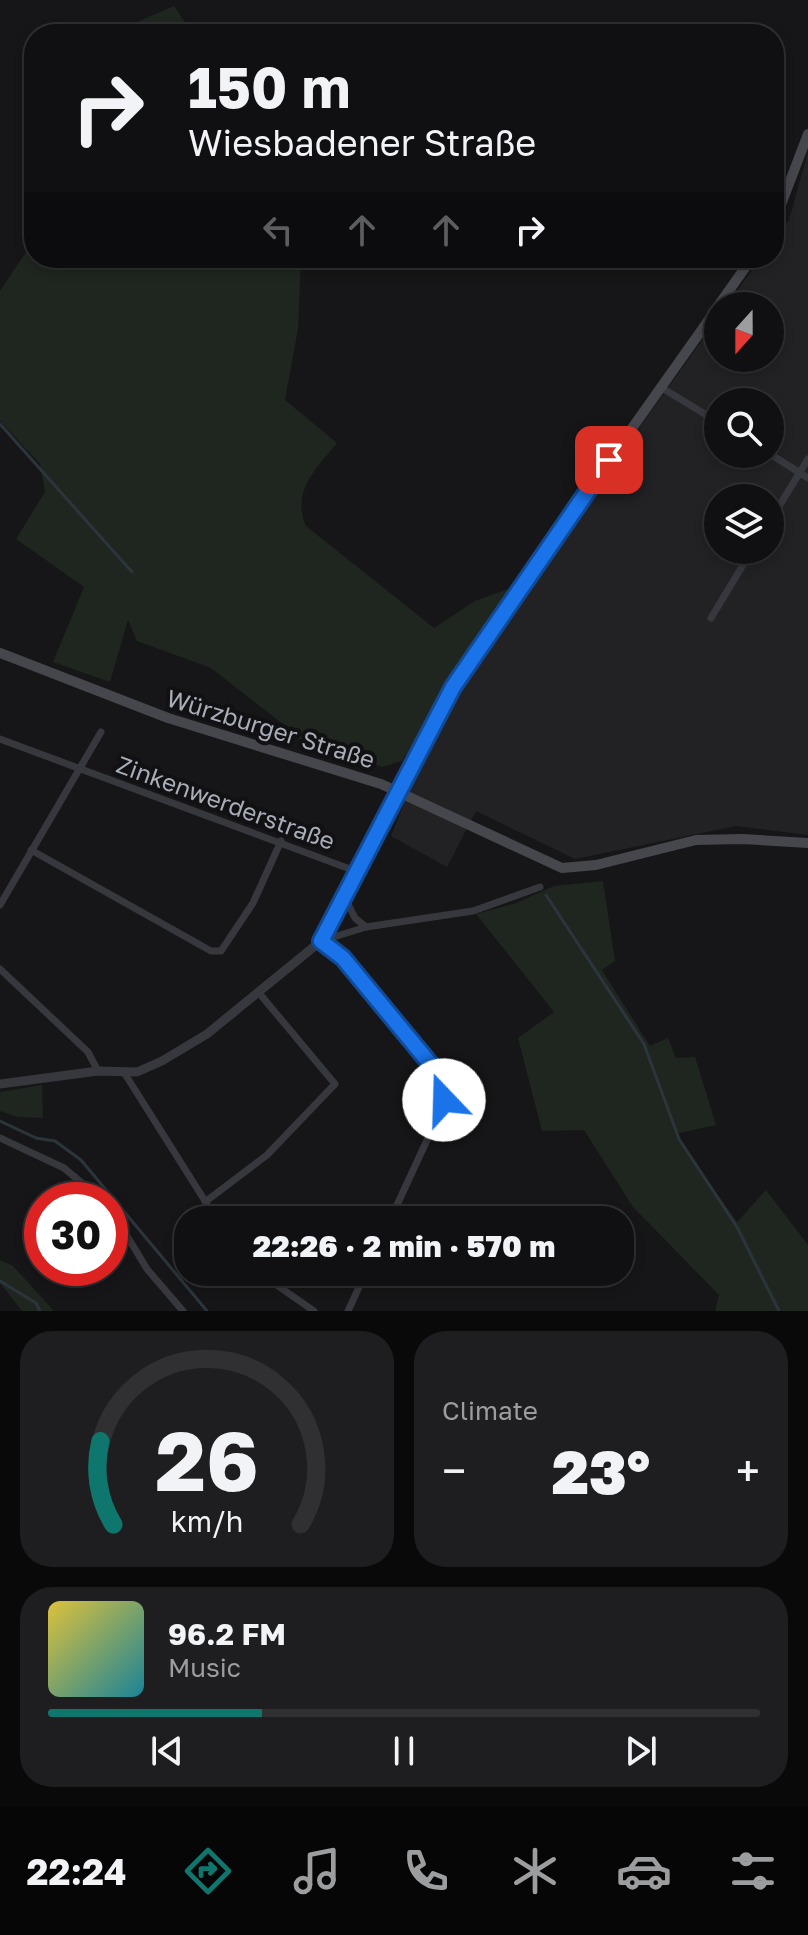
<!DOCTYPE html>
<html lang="en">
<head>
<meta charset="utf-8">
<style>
  :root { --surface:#101012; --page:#1e1e20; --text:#f1f3f6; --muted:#9c9d9f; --line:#303032; --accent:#0f766e }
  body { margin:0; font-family:"Golos Text",sans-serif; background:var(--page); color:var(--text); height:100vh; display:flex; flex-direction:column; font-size:30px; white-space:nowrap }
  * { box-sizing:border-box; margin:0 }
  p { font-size:26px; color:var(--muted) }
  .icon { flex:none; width:44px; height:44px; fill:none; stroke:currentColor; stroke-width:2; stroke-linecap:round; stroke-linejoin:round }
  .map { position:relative; height:1311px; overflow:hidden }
  .sheet { display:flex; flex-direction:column; gap:20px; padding:20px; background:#09090a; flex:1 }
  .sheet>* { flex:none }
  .guide { position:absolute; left:24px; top:24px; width:760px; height:244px; border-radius:32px; box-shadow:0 4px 12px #0003,0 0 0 2px var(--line); background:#101012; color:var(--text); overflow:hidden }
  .needle { width:52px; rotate:201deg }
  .fabs { position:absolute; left:704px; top:292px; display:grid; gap:16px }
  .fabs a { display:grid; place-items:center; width:80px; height:80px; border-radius:50%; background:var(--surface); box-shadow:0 4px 12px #0003,0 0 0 2px var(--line); font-size:40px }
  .speed { position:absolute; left:24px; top:1182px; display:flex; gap:16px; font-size:40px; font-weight:700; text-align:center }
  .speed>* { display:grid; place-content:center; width:104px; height:104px; border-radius:50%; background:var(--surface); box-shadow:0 4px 12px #0003,0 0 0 2px var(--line); line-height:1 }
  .speed .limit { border:12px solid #d22; background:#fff; color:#111 }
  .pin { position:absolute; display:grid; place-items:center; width:68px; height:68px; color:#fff; margin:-34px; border-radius:16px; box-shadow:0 4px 12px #0006 }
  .me { position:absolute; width:88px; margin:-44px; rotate:339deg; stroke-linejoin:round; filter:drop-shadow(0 0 6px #0008) }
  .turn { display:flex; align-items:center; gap:28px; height:168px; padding:0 32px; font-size:36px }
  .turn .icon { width:104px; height:104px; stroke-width:2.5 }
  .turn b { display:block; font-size:56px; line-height:68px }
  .lanes { display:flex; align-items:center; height:76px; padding:0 32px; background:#0003; justify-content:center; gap:40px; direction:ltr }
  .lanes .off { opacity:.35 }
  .big { font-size:60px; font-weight:800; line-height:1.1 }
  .sheet .widget { flex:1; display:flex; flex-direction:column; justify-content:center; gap:12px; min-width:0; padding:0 28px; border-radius:32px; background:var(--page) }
  .sheet .dial { align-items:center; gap:0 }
  .dial svg { height:208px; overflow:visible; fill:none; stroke:var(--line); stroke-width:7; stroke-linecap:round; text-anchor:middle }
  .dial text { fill:var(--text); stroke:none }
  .song { display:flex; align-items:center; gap:24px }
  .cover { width:96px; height:96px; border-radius:12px; background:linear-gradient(135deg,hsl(50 70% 55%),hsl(190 70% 35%)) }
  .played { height:8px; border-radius:4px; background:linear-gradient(90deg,var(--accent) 30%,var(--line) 30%) }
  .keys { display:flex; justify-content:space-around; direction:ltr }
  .heat { display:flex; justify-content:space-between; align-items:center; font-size:44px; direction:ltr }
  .sheet .tiles { flex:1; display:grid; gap:20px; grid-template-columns:1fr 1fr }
  .widget:last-child { grid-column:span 2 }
  .trip { position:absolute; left:174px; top:1206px; width:460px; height:80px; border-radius:32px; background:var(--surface); box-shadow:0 4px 12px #0003,0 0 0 2px var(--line); font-weight:800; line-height:80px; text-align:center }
  .tabs { display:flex; height:128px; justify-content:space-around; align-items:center; background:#060607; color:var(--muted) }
  .tabs .icon { width:56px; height:56px }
  .tabs .selected { color:var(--accent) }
  .tabs b { font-size:36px; color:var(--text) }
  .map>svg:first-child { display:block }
</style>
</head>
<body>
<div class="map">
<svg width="808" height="1311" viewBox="0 0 808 1311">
  <rect width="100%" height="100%" fill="#161618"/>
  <path fill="#222225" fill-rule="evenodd" d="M 808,152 L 808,835 L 736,826 L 575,859 L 476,811 L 447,867 L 391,836 L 430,738 L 489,637 L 718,318 L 718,358 L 770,358 L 770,306 L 726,306 L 761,258 L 774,258 L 774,240 L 789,220 ZM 718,402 L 770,402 L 770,454 L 718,454 ZM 718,498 L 770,498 L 770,550 L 718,550 Z"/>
  <path fill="#1e261f" d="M 174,6 L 193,34 L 109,34 Z
    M 34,240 L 34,258 L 301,258 L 298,329 L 285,400 L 337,443 C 316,469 291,491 306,526 L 434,628 L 475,601 L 508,589 L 402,761 L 382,767 L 282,733 L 284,725 L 211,668 L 137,641 L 128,620 L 110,682 L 53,662 L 84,587 L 16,539 L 45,492 L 40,464 L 0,421 L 0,291 Z
    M 603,881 L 615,961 L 602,970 L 650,1046 L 668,1038 L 676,1058 L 695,1057 L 716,1125 L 675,1134 L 737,1222 L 766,1190 L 808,1245 L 808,1311 L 715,1311 L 719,1295 L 633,1207 L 584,1130 L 542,1131 L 518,1038 L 554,1012 L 476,914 L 516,903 L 554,886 Z
    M 42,1085 L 43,1118 L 17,1117 L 0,1111 L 0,1092 Z
    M 0,1260 L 13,1266 L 54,1311 L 22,1311 L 0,1283 Z"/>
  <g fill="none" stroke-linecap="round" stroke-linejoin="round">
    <path stroke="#2c353c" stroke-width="3" d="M 0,424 L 132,572
      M 546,895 L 644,1044 L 679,1139 L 737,1227 L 779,1311
      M 0,1121 L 36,1138 L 55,1141 L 81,1160 L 207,1311
      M 0,1281 L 36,1303 L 40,1311"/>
    <path stroke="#37383d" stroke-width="7" d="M 662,388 L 718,422
      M 770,454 L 808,478
      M 770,521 L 808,459
      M 711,618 L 752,550
      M 0,739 L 358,872
      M 31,850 L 211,951 L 221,951 L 253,903 L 281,841
      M 345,898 L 355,918 L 366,927
      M 0,905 L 101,732
      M 321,941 L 343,958 L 444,1084 L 441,1110 L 390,1220
      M 321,941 L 366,927 L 473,911 L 540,887
      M 0,969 L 88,1052 L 98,1071
      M 125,1074 L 217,1220
      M 0,1138 L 64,1168 L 102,1200
      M 205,1202 L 267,1155 L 335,1084 L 259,993
      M 110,1208 L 147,1269 L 183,1311
      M 258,1272 L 314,1311
      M 348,1311 L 366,1272"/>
    <path stroke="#37383d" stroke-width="9" d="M 0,1084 L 98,1071 L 137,1072 L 162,1061 L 207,1034 L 321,941 L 398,791"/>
    <path stroke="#45474d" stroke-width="10" d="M 774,223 L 808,134
      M 718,306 L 752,258
      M 0,653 L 168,718 L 381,784 L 562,868 L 596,865 L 696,840 L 742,839 L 808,843
      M 398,791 L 453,687 L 486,634 L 718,307"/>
  </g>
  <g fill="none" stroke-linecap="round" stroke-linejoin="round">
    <defs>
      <path id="route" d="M 444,1100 L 441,1077 L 343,958 L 321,941 L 453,687 L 609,460"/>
    </defs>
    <use href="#route" stroke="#114b97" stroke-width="20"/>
    <use href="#route" stroke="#1a73e8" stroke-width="14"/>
  </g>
  <g text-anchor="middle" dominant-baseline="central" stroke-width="8" stroke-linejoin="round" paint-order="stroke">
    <g font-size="24" fill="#a8adb8" stroke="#111113">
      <text transform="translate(271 728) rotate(17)">Würzburger Straße</text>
      <text transform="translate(226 802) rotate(20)">Zinkenwerderstraße</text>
    </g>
  </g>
</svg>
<div class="fabs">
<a><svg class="needle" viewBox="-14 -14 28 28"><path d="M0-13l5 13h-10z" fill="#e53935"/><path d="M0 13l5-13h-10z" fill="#9c9d9f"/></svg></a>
<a><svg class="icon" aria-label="search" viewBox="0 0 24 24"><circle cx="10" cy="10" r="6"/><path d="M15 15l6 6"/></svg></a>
<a><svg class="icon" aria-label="layers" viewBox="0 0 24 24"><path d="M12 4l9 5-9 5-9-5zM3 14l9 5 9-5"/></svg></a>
</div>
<div class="speed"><div class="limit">30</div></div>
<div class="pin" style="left:609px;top:460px;background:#d93025"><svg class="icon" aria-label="arrive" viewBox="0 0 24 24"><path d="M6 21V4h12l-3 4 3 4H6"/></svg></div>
<svg class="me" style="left:444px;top:1100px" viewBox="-20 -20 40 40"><circle r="19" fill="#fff"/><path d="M0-13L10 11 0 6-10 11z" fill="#1a73e8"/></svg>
<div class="trip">22:26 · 2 min · 570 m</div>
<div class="guide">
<div class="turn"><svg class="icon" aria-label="right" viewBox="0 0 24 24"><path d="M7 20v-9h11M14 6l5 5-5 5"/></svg><div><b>150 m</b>Wiesbadener Straße</div></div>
<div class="lanes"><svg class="icon off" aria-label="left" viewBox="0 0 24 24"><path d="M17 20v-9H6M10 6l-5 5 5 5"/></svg><svg class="icon off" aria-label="ahead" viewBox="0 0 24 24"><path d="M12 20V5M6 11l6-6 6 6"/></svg><svg class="icon off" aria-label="ahead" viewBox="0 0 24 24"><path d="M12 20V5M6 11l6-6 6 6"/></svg><svg class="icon" aria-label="right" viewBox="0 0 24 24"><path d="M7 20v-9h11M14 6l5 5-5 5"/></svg></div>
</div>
</div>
<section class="sheet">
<div class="tiles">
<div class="widget dial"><svg viewBox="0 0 100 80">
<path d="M14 69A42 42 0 1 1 86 69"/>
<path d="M14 69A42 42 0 0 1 9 37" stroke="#0f766e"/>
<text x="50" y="56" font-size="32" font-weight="700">26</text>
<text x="50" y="72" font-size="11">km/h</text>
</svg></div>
<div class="widget"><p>Climate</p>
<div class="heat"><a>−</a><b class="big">23°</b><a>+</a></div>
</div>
<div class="widget">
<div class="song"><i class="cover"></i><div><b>96.2 FM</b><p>Music</p></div></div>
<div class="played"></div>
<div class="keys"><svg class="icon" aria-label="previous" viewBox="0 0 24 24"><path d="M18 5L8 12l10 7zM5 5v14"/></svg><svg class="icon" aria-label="pause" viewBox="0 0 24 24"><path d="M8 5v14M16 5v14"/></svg><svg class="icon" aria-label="next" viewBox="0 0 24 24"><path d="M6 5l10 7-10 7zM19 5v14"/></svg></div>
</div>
</div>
</section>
<nav class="tabs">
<b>22:24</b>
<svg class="icon selected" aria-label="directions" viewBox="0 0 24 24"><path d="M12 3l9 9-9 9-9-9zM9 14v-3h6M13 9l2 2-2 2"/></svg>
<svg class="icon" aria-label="music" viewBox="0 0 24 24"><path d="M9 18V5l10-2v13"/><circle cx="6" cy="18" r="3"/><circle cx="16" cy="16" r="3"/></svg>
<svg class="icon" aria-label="phone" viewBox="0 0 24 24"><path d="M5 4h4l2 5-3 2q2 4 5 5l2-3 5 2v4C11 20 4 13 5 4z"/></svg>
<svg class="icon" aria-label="climate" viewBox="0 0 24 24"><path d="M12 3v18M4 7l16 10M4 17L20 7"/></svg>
<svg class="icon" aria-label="car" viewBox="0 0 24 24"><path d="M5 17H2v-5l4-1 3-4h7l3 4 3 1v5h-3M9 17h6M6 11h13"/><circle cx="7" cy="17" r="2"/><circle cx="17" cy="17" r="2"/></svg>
<svg class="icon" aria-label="filters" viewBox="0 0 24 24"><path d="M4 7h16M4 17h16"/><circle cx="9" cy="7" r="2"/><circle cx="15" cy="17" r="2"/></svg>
</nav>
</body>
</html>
